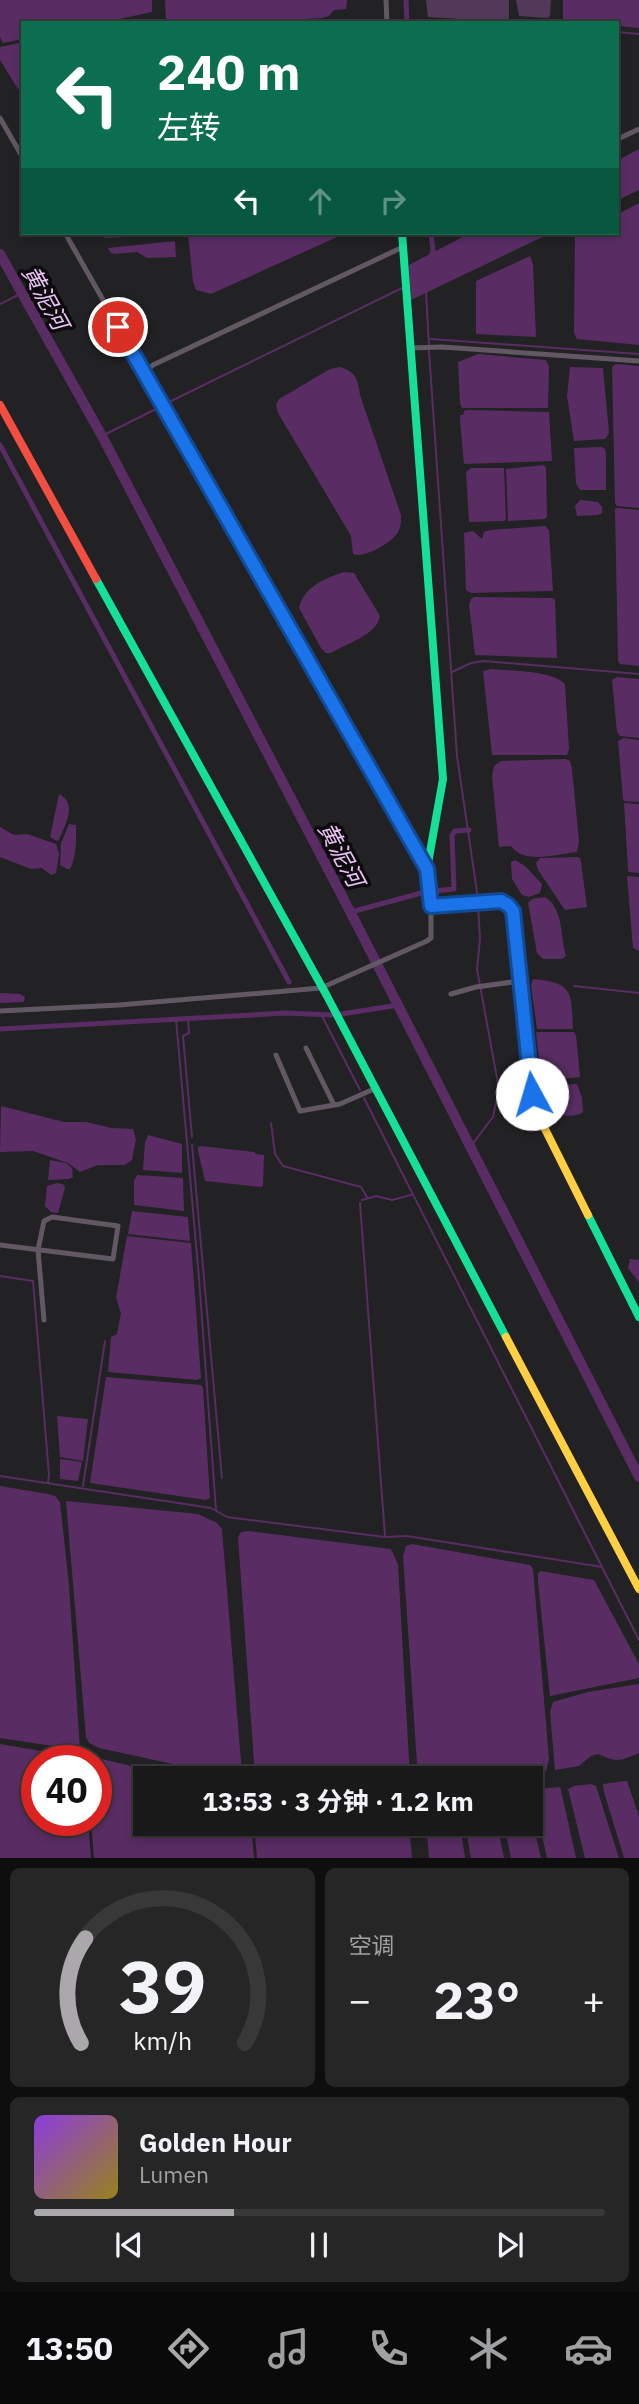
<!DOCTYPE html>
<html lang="zh">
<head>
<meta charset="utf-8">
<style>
  :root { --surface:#1a191a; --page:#272627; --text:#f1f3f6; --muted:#9fa0a2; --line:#383839; --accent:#aaa8ab }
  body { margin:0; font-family:"IBM Plex Sans","Noto Sans SC",sans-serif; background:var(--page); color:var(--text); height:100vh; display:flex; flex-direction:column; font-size:26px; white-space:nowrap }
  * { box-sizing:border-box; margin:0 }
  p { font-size:23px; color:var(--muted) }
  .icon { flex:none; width:38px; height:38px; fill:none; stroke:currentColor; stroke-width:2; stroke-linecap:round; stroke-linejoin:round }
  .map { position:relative; height:1858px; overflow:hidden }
  .drawer { display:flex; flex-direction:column; gap:10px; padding:10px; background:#0e0e0e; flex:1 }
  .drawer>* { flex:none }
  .banner { position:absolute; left:21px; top:21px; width:598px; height:214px; border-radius:0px; box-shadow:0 4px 10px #0003,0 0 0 2px var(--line); background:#0b6e4f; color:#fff; overflow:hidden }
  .speed { position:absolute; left:21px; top:1745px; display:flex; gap:14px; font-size:35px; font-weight:700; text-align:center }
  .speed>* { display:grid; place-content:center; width:91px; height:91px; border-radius:50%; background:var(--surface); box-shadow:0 4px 10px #0003,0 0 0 2px var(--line); line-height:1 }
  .speed .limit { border:10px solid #d22; background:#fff; color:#111 }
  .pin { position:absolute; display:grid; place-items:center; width:60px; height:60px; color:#fff; margin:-30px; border:4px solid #fff; border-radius:50%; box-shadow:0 2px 7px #0007 }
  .me { position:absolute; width:77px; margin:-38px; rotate:354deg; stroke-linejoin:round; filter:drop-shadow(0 0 5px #0008) }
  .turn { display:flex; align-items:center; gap:24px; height:147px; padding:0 21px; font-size:32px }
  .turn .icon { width:91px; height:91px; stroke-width:2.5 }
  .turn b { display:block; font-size:49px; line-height:60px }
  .lanes { display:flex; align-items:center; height:66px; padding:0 21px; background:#0003; justify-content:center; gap:35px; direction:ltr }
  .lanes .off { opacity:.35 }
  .big { font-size:52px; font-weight:700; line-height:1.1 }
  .drawer .tile { flex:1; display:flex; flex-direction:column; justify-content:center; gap:10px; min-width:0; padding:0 24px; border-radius:10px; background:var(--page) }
  .drawer .dial { align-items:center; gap:0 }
  .dial svg { height:182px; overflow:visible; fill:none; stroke:var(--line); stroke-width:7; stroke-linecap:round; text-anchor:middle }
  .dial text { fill:var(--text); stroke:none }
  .song { display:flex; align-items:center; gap:21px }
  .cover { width:84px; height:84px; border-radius:10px; background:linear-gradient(135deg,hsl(270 70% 55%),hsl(50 70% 35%)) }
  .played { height:7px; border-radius:4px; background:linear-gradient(90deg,var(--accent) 35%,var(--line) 35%) }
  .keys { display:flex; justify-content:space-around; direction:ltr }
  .heat { display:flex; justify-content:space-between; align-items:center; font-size:38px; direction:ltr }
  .drawer .tiles { flex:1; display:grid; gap:10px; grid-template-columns:1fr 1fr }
  .tile:last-child { grid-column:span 2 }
  .trip { position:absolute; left:133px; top:1766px; width:410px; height:70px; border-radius:0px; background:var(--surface); box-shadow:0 4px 10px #0003,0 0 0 2px var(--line); font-weight:700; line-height:70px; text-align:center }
  .tab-bar { display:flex; height:112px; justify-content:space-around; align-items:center; background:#0a0a0a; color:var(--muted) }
  .tab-bar .icon { width:49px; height:49px }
  .tab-bar .active { color:var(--accent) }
  .tab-bar b { font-size:32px; color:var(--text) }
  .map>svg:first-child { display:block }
</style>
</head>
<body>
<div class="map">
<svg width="639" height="1858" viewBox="0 0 639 1858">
  <rect width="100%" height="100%" fill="#222123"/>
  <path fill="#523859" d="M 426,0 L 509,0 L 509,20 L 507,22 L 428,17 Z
    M 516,0 L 551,0 L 550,16 L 547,18 L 519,16 Z"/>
  <path fill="#592d64" d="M 0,0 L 152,0 L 152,12 L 101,23 L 23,23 L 23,39 L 3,43 L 0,37 Z
    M 165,0 L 347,0 L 346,9 L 334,10 L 329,16 L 322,18 L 238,23 L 166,23 Z
    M 563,0 L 639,0 L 639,28 L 618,26 L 618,23 L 563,21 Z
    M 23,42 L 23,88 L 18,89 L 0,60 L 0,47 Z
    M 639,149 L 639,190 L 618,200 L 618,160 Z
    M 639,203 L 639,345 L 577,339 L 574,333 L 575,234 L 618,233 L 618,214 Z
    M 99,233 L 169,233 L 166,235 L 105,238 Z
    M 188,233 L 346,233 L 211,294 L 196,290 L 193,282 Z
    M 470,233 L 551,233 L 411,300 L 409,265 Z
    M 175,241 L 176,257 L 147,258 L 137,252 L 114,254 L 111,253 L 108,248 Z
    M 530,256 L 533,264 L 536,337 L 476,334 L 476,281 Z
    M 478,354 L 546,360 L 549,367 L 548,408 L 462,408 L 460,403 L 458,362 Z
    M 616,364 L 639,366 L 639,508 L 617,506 L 615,503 L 612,367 Z
    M 340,367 C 356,372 358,379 360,395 L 401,515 C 401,521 401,527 398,532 C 393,542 364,559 353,554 L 351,536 L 278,413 L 276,405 L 279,399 L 330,369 Z
    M 570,367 L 603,368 L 609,433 L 605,439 L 574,441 L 567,396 Z
    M 467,410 L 549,412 L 552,461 L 464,464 L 460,420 L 460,415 L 463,415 L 464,411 Z
    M 602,447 L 605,449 L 606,453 L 606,490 L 580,490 L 576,483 L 574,448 Z
    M 543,465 L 546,467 L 547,517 L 545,519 L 508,521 L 506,469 Z
    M 471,468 L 504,468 L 506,519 L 504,521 L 469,522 L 466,472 Z
    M 580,500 L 598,502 L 602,507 L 602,513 L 598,515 L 577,516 L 575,506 Z
    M 617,508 L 639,510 L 639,666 L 620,664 L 618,661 L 615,509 Z
    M 545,526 L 549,530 L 553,591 L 471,593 L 466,590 L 464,533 L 473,531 L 482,539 L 484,532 L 490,530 Z
    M 344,572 L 354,573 L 380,616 C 377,635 346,644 331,653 L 326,653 L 321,648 L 299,608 C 304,586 326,578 344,572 Z
    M 474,597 L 552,598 L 555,600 L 557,658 L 475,655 L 469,605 L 471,599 Z
    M 491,669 C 511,671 552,670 565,684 L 569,749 L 567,755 L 492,755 L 483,671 Z
    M 617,677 L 639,679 L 639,738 L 620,736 L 617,732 L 612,680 Z
    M 623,738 L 639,740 L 639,802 L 624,801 L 623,798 L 618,741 Z
    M 566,759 L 570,761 L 572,769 L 579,841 L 577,852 C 556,854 525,865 511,846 L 499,847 L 492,776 L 494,766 L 501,761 Z
    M 59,794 C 78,804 65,824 59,840 L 57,841 L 50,837 Z
    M 624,803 L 639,804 L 639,873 L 629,872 L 628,870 Z
    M 69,824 L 76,825 C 76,840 77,855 70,869 L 67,869 L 60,865 L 61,843 Z
    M 0,827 L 14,835 L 27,834 L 56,844 L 59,854 L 56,873 L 51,875 L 42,868 L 31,869 L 0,857 Z
    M 577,857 L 580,858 L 581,862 L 587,907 L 565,910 L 538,870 L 536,863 L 540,858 Z
    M 515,860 L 525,866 L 542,884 L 540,893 L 529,897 L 522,895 L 512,879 L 511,862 Z
    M 627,876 L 639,877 L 639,951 L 633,948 Z
    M 545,897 C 564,909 560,936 566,956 L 562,959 L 543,959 L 537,953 L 528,903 L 532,899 Z
    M 533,979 C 574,983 571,992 573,1029 L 537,1029 L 531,985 Z
    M 0,993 L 20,994 L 25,997 L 24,1002 L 0,1003 Z
    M 536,1032 L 574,1032 L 576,1035 L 580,1077 L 552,1080 L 541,1078 Z
    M 577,1084 L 582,1098 L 583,1112 C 577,1117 561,1117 555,1112 L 551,1091 L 557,1085 Z
    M 1,1106 L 64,1122 L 86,1122 L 112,1128 L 133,1129 L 136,1139 L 132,1160 L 125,1165 L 98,1165 L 80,1172 L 68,1163 L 33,1151 L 0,1152 Z
    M 148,1135 L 182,1144 L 182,1173 L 143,1170 L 145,1142 Z
    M 201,1146 L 254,1152 L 256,1154 L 264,1155 L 263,1186 L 261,1187 L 205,1181 L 198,1151 L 198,1147 Z
    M 50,1160 L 66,1163 L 72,1168 L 73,1177 L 69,1179 L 48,1180 Z
    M 137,1175 L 183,1178 L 184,1211 L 134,1205 L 134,1181 Z
    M 57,1183 L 63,1184 L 65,1188 L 58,1213 L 51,1212 L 45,1206 L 47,1186 Z
    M 132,1211 L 188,1217 L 190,1241 L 128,1234 Z
    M 127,1236 L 191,1243 L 201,1378 L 197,1380 L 108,1372 L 111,1337 L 117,1334 L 121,1313 L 116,1298 Z
    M 630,1259 L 639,1260 L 639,1282 L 628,1268 Z
    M 106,1377 L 201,1385 L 203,1388 L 210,1498 L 206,1500 L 90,1483 Z
    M 57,1416 L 88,1419 L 83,1461 L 60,1457 Z
    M 60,1459 L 82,1462 L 78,1481 L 60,1479 Z
    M 0,1486 L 48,1494 L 55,1496 L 60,1502 L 69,1585 L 80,1750 L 0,1738 Z
    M 66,1501 L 198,1514 L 217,1523 L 222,1529 L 241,1762 L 241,1767 L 237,1771 L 219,1774 L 99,1748 L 89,1743 L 86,1737 Z
    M 249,1531 L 391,1549 L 398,1564 L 410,1778 L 278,1778 L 255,1776 L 238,1537 L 241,1532 Z
    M 412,1544 L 530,1565 L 533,1569 L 549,1759 L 546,1771 L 502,1778 L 418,1778 L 403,1556 L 406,1546 Z
    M 540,1571 L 594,1580 L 639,1664 L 639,1678 L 550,1696 L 538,1582 L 538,1574 Z
    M 639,1684 L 639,1753 C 619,1761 619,1763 598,1754 L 591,1756 L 579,1766 L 555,1770 L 550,1712 L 553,1702 L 588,1692 Z
    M 0,1744 L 82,1758 L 83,1760 L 37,1760 L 37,1820 L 88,1820 L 91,1858 L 0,1858 Z
    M 93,1757 L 183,1778 L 145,1778 L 145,1824 L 251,1824 L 254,1858 L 94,1858 L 91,1820 L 96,1820 L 96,1760 L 88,1760 Z
    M 625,1781 L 627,1781 L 639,1816 L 639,1858 L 624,1858 L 604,1792 L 603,1784 Z
    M 591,1784 L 596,1786 L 619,1858 L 585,1858 L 568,1789 L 574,1786 Z
    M 560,1787 L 561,1790 L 576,1858 L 547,1858 L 532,1792 L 537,1789 Z
    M 530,1811 L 541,1858 L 511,1858 L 504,1824 L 530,1824 Z
    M 254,1824 L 409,1824 L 412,1858 L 257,1858 Z
    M 426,1824 L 460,1824 L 465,1858 L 429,1858 Z
    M 465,1824 L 497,1824 L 504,1858 L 471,1858 Z"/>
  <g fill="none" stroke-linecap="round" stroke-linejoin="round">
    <path stroke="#592d64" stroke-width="2" d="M 618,32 L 639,34
      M 426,292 L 429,345
      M 0,304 L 22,293
      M 431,339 L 639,354
      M 429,351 L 457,756 L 478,899
      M 165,404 L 402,288
      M 102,436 L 160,407
      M 452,672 L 471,663 L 484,661 L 639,674
      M 574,986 L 639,993
      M 322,1016 L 360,1090
      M 188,1018 L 189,1033 L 183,1036 L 192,1137
      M 176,1019 L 199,1278 L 216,1510
      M 364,1098 L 639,1640
      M 271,1123 L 275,1154 L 283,1166 L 361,1187 L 367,1197
      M 192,1145 L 222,1478
      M 471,1146 L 493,1117 L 499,1089 L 477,969 L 480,939 L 478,905
      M 362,1200 L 376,1196 L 392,1200 L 411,1195
      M 360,1203 L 385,1536
      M 0,1276 L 33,1281 L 49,1475 L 48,1482
      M 0,1476 L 211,1508 L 227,1517 L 385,1537 L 407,1536 L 602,1567
      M 83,1486 L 105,1341"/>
    <path stroke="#592d64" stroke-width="5" d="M 406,0 L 407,23
      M 431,257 L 433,251 L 431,233
      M 0,445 L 289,982
      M 434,891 L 454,889 L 452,835 L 455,831 L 469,830
      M 351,912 L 425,892
      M 341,1014 L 399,1005
      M 0,1029 L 286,1013 L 331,1015"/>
    <path stroke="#592d64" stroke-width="10" d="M 0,254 L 102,436 L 354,919 L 639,1477"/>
    <path stroke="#625864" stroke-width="5" d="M 386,0 L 387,23
      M 0,118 L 23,158
      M 618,139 L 639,129
      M 65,233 L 427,869
      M 411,348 L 442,347 L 639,361
      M 144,373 L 153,365 L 403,247
      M 451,994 L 476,987 L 520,981
      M 0,1011 L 119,1005 L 321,988 L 427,941 L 431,938 L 431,906
      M 306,1048 L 334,1105
      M 276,1055 L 300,1111 L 340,1104 L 374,1089
      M 0,1245 L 113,1259 L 118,1226 L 52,1217 L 44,1221 L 38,1250 L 44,1320"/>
    <path stroke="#16e098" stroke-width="8" d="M 402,233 L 443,779 L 427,869 L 431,906 L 501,901 L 513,911 L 522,998
      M 96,579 L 327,996 L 506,1337
      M 588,1215 L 639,1317"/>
    <path stroke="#ffcf43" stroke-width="8" d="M 522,998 L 533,1105 L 588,1215
      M 506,1337 L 639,1589"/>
    <path stroke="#f24e42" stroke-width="8" d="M 0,405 L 96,579"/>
  </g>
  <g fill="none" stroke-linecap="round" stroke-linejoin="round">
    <defs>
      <path id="route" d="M 118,327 L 427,869 L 431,906 L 501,901 L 508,905 L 513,911 L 532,1094"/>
    </defs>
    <use href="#route" stroke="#114b97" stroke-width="18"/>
    <use href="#route" stroke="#1a73e8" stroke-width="12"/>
  </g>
  <g text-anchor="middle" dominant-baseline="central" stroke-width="7" stroke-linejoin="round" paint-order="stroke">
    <g font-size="23" font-style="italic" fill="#ecc2f7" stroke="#0c0a0c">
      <text transform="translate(46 297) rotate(61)">黄泥河</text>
      <text transform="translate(342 854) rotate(62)">黄泥河</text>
    </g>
  </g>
</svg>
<div class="speed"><div class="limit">40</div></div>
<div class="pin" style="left:118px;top:327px;background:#d93025"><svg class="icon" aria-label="arrive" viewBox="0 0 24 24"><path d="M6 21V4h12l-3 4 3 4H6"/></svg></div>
<svg class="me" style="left:532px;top:1094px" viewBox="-20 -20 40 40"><circle r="19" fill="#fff"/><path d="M0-13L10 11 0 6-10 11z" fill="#1a73e8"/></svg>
<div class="trip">13:53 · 3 分钟 · 1.2 km</div>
<div class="banner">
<div class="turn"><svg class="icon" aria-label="left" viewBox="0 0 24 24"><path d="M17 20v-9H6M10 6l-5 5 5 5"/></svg><div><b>240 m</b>左转</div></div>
<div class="lanes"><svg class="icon" aria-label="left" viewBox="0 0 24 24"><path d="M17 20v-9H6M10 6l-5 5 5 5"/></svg><svg class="icon off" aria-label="ahead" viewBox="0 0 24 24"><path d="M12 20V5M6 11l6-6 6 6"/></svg><svg class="icon off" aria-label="right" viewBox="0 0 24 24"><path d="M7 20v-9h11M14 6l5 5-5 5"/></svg></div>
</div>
</div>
<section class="drawer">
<div class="tiles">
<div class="tile dial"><svg viewBox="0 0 100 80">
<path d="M14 69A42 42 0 1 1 86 69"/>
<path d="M14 69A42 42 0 0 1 16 23" stroke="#aaa8ab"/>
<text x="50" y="56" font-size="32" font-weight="700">39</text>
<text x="50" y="72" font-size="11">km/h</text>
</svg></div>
<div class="tile"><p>空调</p>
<div class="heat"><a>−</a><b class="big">23°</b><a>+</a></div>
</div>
<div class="tile">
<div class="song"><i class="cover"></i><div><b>Golden Hour</b><p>Lumen</p></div></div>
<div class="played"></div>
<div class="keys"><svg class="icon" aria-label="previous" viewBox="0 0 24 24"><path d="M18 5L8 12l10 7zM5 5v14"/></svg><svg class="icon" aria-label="pause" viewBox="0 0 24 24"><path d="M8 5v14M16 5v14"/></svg><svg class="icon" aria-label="next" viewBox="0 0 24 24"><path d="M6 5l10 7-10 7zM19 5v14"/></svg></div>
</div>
</div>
</section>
<nav class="tab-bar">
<b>13:50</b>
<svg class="icon active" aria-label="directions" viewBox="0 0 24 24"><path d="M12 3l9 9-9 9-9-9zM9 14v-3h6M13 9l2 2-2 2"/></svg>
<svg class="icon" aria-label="music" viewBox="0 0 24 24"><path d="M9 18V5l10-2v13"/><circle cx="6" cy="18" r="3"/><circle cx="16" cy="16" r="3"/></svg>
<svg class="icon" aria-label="phone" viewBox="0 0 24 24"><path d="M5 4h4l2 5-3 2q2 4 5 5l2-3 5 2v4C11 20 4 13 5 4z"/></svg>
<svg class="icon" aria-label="climate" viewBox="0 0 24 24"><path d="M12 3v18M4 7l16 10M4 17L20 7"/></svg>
<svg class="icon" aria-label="car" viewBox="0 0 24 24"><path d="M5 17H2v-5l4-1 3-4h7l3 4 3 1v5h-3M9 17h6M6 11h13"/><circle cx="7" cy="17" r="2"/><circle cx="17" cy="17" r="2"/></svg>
</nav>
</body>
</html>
